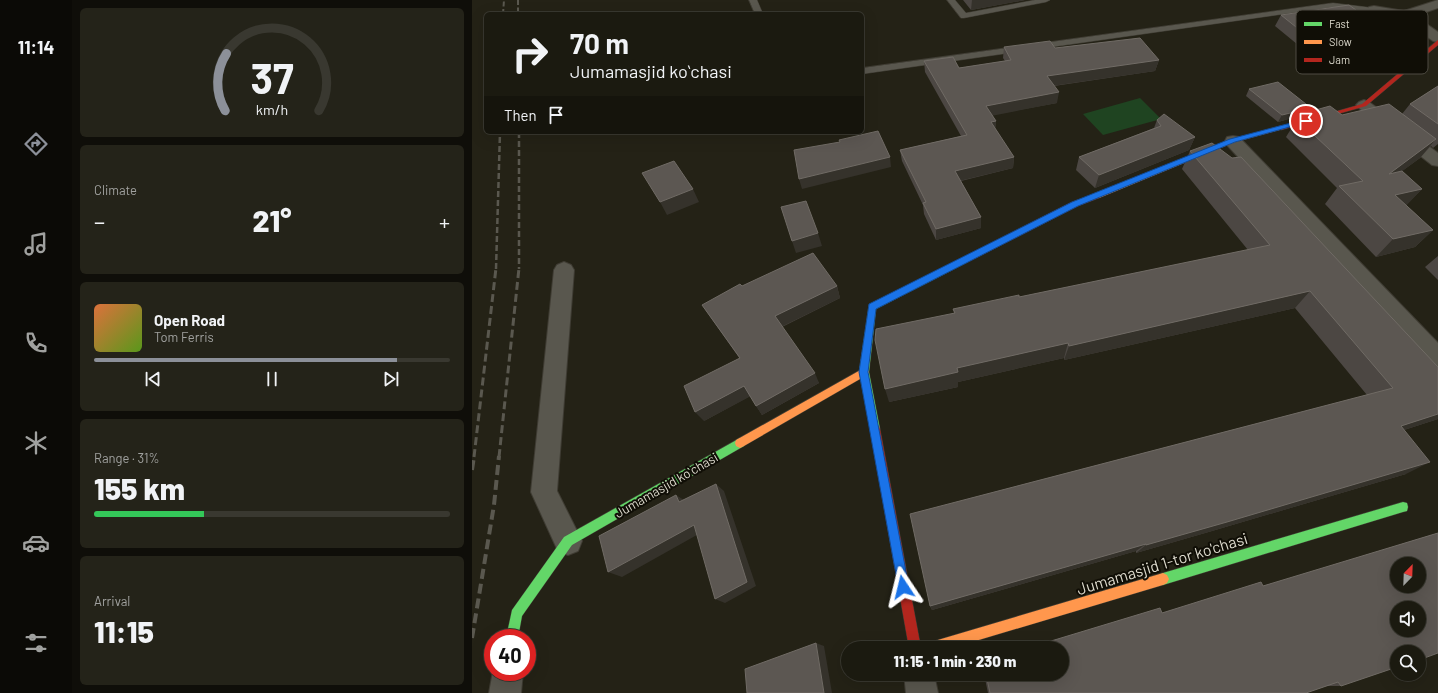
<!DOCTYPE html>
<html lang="en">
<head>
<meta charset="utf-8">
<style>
  :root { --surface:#1b1a10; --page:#242319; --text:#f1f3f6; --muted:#a0a19f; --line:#393830; --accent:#8c9099 }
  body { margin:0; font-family:Barlow,sans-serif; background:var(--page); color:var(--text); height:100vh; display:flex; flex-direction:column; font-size:15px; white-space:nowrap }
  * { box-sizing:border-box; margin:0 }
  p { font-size:13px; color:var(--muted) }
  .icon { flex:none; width:22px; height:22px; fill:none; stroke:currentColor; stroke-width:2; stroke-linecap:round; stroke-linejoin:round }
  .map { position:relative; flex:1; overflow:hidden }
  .sheet { display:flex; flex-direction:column; gap:8px; padding:8px; background:#0f0e09; width:400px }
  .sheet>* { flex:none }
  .banner { position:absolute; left:12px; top:12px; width:380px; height:122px; border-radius:6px; box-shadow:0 4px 16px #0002,0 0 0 1px var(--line); background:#1b1a10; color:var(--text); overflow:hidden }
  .needle { width:26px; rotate:23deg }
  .tools { position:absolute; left:918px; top:557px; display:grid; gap:8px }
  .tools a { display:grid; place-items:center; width:36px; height:36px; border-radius:50%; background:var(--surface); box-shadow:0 4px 16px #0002,0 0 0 1px var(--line); font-size:20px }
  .speed { position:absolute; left:12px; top:629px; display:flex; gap:8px; font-size:20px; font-weight:700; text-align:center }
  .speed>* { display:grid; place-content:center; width:52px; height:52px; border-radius:50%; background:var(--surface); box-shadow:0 4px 16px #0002,0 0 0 1px var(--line); line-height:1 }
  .speed .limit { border:6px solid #d22; background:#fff; color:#111 }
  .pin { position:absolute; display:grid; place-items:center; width:34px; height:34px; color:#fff; margin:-17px; border:2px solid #fff; border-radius:50%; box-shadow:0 1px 4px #0007 }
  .me { position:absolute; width:44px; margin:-22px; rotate:350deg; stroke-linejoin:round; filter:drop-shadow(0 0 3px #0008) }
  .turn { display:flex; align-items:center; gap:14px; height:84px; padding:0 20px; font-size:18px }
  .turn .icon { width:52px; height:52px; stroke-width:2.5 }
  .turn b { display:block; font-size:28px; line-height:34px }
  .then { display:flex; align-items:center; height:38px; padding:0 20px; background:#0003; gap:8px; font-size:15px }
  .big { font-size:30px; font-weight:800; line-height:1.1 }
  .sheet .tile { flex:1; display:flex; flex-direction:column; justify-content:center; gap:6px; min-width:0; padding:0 14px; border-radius:6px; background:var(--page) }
  .sheet .dial { align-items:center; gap:0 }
  .dial svg { height:104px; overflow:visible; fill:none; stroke:var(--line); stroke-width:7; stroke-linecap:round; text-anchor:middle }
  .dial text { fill:var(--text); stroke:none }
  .song { display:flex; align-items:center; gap:12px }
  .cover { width:48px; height:48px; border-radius:6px; background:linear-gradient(135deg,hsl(20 70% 55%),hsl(90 70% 35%)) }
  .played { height:4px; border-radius:2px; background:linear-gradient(90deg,var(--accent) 85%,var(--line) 85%) }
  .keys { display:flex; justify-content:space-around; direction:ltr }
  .heat { display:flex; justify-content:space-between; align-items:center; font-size:22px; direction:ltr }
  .charge { height:6px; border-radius:3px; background:linear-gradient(90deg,#34c759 31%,var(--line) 0) }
  .trip { position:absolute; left:369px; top:641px; width:228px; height:40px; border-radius:20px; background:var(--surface); box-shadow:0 4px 16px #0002,0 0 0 1px var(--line); font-weight:800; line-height:40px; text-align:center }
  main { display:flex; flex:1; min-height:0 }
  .tab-bar { display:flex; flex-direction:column; width:72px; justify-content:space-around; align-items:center; background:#0b0a06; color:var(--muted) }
  .tab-bar .icon { width:28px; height:28px }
  .tab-bar .selected { color:var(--accent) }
  .tab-bar b { font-size:18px; color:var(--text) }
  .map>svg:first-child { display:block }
</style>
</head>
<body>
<main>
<nav class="tab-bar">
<b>11:14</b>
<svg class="icon selected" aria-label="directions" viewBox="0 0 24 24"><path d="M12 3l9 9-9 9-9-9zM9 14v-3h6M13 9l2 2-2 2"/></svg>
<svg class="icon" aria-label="music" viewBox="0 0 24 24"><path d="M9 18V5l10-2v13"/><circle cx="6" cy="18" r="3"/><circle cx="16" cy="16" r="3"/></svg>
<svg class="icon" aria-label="phone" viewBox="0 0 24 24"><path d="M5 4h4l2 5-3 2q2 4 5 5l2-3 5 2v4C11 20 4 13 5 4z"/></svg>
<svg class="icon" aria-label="climate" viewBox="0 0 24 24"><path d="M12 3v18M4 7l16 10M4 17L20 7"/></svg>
<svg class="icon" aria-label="car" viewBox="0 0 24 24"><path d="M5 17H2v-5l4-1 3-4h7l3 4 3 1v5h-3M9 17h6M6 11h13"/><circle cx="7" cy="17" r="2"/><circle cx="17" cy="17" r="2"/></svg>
<svg class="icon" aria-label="filters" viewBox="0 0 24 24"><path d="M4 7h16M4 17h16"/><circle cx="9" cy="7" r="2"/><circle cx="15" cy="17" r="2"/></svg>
</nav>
<section class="sheet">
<div class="tile dial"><svg viewBox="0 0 100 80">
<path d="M14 69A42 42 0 1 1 86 69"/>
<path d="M14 69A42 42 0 0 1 15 25" stroke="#8c9099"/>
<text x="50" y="56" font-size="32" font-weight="700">37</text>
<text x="50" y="72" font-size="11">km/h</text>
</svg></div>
<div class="tile"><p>Climate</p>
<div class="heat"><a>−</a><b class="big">21°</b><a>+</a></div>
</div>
<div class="tile">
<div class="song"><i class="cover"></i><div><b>Open Road</b><p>Tom Ferris</p></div></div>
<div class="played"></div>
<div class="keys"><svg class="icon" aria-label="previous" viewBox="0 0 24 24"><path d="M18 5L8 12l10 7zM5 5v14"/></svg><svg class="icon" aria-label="pause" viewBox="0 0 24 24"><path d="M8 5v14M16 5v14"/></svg><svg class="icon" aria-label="next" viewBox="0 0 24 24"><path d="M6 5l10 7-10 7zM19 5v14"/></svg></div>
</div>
<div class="tile"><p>Range · 31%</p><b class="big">155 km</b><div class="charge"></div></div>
<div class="tile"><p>Arrival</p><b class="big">11:15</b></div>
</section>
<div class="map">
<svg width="966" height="693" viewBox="0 0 966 693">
  <rect width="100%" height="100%" fill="#242216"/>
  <path fill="#1f4421" d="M 668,98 L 689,119 L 631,135 L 611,114 Z"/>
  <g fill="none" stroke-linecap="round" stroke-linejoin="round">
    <defs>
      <path id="lane" d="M 277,0 L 285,0 L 291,14 L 283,14 Z
        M 475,0 L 483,0 L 494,13 L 563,0 L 578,0 L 574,2 L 492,18 L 489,18 Z
        M 861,3 L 902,8 L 906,10 L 902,12 L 861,7 L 390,74 L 390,68 Z"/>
      <path id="street" d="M 966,0 L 966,8 L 943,16 L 966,32 L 966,42 L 961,41 L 929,18 L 897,13 L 896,10 L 897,7 L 902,6 L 932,11 Z
        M 892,100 L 897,102 L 966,153 L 966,166 L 960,165 L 887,108 L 884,105 L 887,102 Z
        M 761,136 L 767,137 L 966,343 L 966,367 L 958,365 L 755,145 L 753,141 L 755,137 Z
        M 92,262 L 99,265 L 102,270 L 85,491 L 110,541 L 106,551 L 96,555 L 86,551 L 59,492 L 82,270 L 85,265 Z
        M 21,671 L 51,672 L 49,693 L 17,693 Z
        M 432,674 L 462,674 L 466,693 L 434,693 Z"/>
      <path id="fast" d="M 493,257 L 496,258 L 497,260 L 496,262 L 404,309 L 397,372 L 408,429 L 407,432 L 403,434 L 399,432 L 387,372 L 397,305 Z
        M 268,438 L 272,440 L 273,443 L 272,446 L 100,545 L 50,616 L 46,638 L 34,638 L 40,610 L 92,537 Z
        M 931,502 L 935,503 L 936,507 L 935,511 L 931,512 L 691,585 L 687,583 L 685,579 L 687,575 L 691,573 Z"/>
      <path id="slow" d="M 809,126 L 811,127 L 811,129 L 763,142 L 627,198 L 624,198 L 620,196 L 621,194 L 759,140 Z
        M 392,368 L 395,369 L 397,372 L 395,375 L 272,446 L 268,448 L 264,446 L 263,443 L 264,440 Z
        M 691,573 L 695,575 L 697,579 L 695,583 L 691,585 L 480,648 L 453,648 L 455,644 L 459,642 Z"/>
      <path id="jam" d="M 966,40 L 966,45 L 894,106 L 809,130 L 806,128 L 890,104 Z
        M 624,194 L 628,196 L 627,198 L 606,206 L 496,262 L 490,262 L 489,260 L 490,258 L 600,202 Z
        M 403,424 L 407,426 L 408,429 L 449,648 L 437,648 L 398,429 L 399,426 Z"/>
    </defs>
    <use href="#lane" stroke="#3f3c33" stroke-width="1"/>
    <use href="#street" stroke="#3f3c33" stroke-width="2"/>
    <use href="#fast" stroke="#3f3c33" stroke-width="1"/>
    <use href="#slow" stroke="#3f3c33" stroke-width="1"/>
    <use href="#jam" stroke="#3f3c33" stroke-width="1"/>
    <use href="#lane" fill="#59574e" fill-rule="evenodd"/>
    <use href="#street" fill="#59574e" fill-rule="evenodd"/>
    <use href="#fast" fill="#63d668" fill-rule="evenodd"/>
    <use href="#slow" fill="#ff974d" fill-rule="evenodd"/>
    <use href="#jam" fill="#b3261e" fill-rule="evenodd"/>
    <path stroke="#5a584f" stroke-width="2" stroke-dasharray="5 2.5" stroke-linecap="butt" d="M 46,0 L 46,14
      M 31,14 L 32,0"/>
    <path stroke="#5a584f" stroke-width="2.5" stroke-dasharray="6 3" stroke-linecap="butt" d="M 47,132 L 47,269
      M 24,269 L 28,132"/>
    <path stroke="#5a584f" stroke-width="3" stroke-dasharray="8 4" stroke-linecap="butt" d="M 2,457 L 24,268
      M 27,457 L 47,268"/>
    <path stroke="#5a584f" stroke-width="4" stroke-dasharray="10 5" stroke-linecap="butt" d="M 0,470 L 2,456
      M 0,638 L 22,505 L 27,456"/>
  </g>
  <path fill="#4c4743" d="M 491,0 L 553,0 L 499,10 Z
    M 809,15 L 918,51 L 848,63 L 803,26 Z
    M 532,47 L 583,48 L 687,60 L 683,71 L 582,86 L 585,103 L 520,115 L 524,121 L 523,129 L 542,157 L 541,168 L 489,181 L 509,217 L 509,228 L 464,240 L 452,214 L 451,205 L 430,161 L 428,150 L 489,136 L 453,72 L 452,61 L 487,68 L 533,61 L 531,58 Z
    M 966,86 L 966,144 L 961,148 L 959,146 L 948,158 L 930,171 L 950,189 L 934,205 L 961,230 L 943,247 L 904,257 L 853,204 L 865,188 L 814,137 L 825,119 L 826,118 L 827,116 L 806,122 L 774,96 L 777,89 L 839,108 L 836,112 L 870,115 L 930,114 L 938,104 Z
    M 685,120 L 723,137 L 717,150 L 623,188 L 604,170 L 607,157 L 682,128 Z
    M 718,151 L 966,419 L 932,430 L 934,474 L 740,531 L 664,553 L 664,551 L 460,610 L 458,606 L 895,395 L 823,308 L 592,360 L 592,358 L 486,382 L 486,387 L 417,402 L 482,313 L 481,309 L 547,297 L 776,250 L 710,169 Z
    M 966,256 L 966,280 L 953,267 Z
    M 365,286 L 368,298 L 310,327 L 347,383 L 290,415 L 278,396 L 232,421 L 268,359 L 230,305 Z
    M 966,533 L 869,686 L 854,686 L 834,693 L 516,693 L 512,674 L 590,674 L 690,613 L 791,586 Z"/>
  <path fill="#35322b" d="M 500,0 L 553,0 L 499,10 Z
    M 926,40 L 918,51 L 848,63 L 854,51 Z
    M 687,60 L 683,71 L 573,87 L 575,76 Z
    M 587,92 L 585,103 L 514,117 L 514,106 Z
    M 839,108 L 835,114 L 829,114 L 827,116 L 806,122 L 810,115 Z
    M 524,121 L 523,132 L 519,122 Z
    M 723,137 L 717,150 L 623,188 L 627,175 Z
    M 964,139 L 948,158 L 902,192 L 917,174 Z
    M 418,157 L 419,167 L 330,189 L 327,179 Z
    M 542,157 L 541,168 L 483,182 L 483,171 Z
    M 221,189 L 227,202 L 195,215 L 188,202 Z
    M 950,189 L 933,207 L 923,195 Z
    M 509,217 L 509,228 L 464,240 L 464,229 Z
    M 961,230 L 943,247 L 904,257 L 921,239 Z
    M 346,233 L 350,246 L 324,253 L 320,241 Z
    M 365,286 L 368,298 L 309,327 L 303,316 Z
    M 838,291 L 823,308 L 592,360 L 597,346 Z
    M 596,343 L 592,358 L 486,382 L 486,387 L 417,402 L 413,389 L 485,368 Z
    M 343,373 L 347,383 L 290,415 L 284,406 Z
    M 272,386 L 279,396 L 232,421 L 223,412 Z
    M 966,414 L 966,419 L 907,438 L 929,426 Z
    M 958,462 L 934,474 L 740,531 L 664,553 L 674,545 Z
    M 244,484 L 252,491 L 284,586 L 253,603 L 243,599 Z
    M 204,495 L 215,502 L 207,502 Z
    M 222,525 L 232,531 L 150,577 L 136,572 Z
    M 674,544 L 664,551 L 460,610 L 458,606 Z
    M 344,643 L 352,646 L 360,693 L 352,693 Z"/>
  <path fill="#5c5752" stroke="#706b65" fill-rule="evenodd" d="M 877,5 L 926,40 L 854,51 L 809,15 Z
    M 668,38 L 687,60 L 575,76 L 587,92 L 514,106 L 524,121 L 519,122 L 542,157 L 483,171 L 509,217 L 464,229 L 451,203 L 454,202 L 428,150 L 495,135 L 452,61 L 481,57 L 487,68 L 539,60 L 532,47 L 578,41 L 583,48 Z
    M 806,82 L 839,108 L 810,115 L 777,89 Z
    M 966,86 L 966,124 L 938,104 Z
    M 917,104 L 964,139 L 917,174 L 930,171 L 950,189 L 923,195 L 961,230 L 921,239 L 867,186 L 891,181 L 825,119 L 833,117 L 829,114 L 858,106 L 870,115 Z
    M 692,114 L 723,137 L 627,175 L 607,157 L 689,126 L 685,120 Z
    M 406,131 L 418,157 L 327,179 L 322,150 L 368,142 L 367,140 Z
    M 740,143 L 760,158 L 769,157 L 966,367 L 966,414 L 929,426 L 958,462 L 755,522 L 674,545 L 674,544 L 458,606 L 438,514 L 921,388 L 838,291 L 597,346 L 596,343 L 485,368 L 486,372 L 413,389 L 403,340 L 404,329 L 483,313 L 481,309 L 547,295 L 547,297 L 798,245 L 718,151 Z
    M 202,161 L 221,189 L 188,202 L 170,173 Z
    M 334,201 L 346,233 L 320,241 L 309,207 Z
    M 341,253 L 365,286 L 303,316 L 343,373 L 284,406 L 272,386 L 223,412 L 212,386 L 268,358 L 230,305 L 268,284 L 270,286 Z
    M 244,484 L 275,582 L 243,599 L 222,525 L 136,572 L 127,536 L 204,495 L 207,502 Z
    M 966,533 L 966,653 L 947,660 L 947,652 L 925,652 L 925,667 L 869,686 L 866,682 L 834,693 L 518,693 L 514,674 L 590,674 L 590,648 L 556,648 L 688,608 L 690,613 L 789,582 L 791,586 ZM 925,564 L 947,564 L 947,586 L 925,586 ZM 925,608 L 947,608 L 947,630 L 925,630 Z
    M 344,643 L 352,693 L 275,693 L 273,669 Z"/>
  <path fill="#1a73e8" stroke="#114b97" d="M 834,119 L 836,119 L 836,122 L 763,142 L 606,206 L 404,309 L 396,372 L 437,587 L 435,591 L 431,593 L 427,591 L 387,372 L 397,304 L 600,202 L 758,139 Z"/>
  <g text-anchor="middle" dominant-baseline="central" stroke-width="4" stroke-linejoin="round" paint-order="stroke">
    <g font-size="13" fill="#dddacd" stroke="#100e06">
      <text transform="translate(194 485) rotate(-30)">Jumamasjid koʻchasi</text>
    </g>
    <g font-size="16" fill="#dddacd" stroke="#100e06">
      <text transform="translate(690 563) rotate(-17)">Jumamasjid 1-tor ko'chasi</text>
    </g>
  </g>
  <rect x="824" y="10" width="132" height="64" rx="6" fill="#100e06" stroke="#4e4b42" stroke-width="1"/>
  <rect x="832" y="22" width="18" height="4" fill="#63d668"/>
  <rect x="832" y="40" width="18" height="4" fill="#ff974d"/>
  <rect x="832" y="58" width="18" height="4" fill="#b3261e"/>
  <g font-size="11" fill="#dddacd">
    <text x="857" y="28">Fast</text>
    <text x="857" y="46">Slow</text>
    <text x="857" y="64">Jam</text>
  </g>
</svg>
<div class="tools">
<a><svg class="needle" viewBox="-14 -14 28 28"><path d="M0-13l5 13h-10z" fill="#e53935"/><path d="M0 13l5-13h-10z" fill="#a0a19f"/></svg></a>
<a><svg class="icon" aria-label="sound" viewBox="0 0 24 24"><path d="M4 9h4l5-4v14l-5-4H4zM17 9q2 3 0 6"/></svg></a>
<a><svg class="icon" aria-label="search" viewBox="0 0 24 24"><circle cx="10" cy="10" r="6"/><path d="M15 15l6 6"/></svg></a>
</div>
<div class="speed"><div class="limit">40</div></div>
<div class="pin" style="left:834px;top:121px;background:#d93025"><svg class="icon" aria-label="arrive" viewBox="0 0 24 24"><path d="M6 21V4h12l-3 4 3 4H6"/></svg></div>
<svg class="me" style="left:431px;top:587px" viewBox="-20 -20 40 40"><path d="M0-17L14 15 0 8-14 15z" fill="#1a73e8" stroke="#fff" stroke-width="4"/></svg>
<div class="trip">11:15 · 1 min · 230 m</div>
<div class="banner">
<div class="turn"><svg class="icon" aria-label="right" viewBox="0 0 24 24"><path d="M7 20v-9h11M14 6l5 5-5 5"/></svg><div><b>70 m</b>Jumamasjid koʻchasi</div></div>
<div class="then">Then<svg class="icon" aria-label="arrive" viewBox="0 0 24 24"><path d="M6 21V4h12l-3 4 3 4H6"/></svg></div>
</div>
</div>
</main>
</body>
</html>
